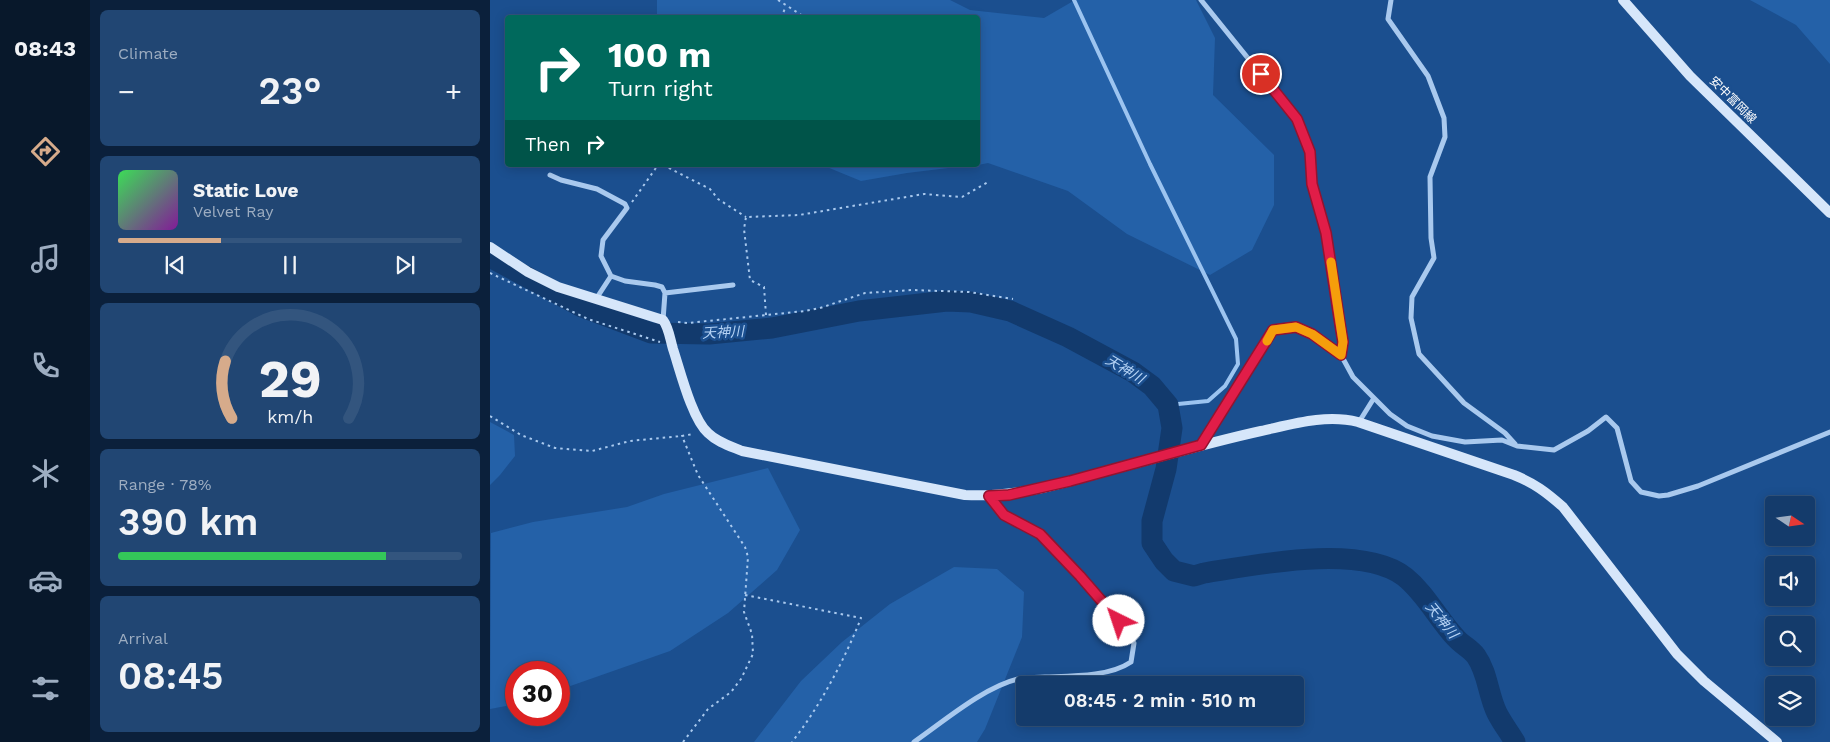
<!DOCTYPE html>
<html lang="en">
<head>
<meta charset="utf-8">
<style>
  :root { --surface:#143b6b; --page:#214673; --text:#f1f3f6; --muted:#9dadc1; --line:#33557e; --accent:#d6ab8b }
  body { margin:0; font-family:"Work Sans","Noto Sans JP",sans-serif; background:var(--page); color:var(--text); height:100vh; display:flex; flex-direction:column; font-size:19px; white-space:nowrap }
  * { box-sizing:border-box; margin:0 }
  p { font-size:16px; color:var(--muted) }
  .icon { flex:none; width:28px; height:28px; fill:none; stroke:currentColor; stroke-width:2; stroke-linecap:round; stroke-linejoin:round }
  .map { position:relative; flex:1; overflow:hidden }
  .panel { display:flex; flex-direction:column; gap:10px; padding:10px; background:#0b203b; width:400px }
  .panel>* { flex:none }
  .hud { position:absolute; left:15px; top:15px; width:475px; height:152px; border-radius:5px; box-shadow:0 2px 12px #0003,0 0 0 1px var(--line); background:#00695c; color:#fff; overflow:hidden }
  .needle { width:32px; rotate:103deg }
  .fabs { position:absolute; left:1275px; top:496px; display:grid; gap:10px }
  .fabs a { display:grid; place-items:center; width:50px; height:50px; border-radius:5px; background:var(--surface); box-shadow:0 2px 12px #0003,0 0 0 1px var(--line); font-size:25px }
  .speed { position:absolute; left:15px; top:661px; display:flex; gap:10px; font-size:25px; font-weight:700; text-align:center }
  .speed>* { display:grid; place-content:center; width:65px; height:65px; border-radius:50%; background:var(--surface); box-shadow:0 2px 12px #0003,0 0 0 1px var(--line); line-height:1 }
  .speed .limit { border:8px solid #d22; background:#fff; color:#111 }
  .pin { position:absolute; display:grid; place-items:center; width:42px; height:42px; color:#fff; margin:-21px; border:2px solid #fff; border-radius:50%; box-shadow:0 1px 5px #0007 }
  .me { position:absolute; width:55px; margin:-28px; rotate:319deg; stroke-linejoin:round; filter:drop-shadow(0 0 4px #0008) }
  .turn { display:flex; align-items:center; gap:18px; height:105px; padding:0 20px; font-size:22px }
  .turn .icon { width:65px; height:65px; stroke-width:2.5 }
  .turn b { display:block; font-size:35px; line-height:42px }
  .then { display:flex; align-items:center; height:48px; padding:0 20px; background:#0003; gap:10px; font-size:19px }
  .big { font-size:38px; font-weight:600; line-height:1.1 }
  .panel .tile { flex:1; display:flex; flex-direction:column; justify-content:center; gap:8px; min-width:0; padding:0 18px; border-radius:8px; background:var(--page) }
  .panel .dial { align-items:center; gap:0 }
  .dial svg { height:130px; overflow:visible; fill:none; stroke:var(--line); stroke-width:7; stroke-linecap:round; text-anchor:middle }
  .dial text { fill:var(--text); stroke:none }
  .song { display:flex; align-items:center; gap:15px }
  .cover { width:60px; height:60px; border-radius:8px; background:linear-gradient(135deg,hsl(130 70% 55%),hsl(290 70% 35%)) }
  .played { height:5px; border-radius:2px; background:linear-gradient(90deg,var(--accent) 30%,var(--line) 30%) }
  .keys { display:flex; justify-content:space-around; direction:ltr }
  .heat { display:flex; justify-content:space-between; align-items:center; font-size:28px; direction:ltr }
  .charge { height:8px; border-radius:4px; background:linear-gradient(90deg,#34c759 78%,var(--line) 0) }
  .trip { position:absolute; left:526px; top:676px; width:288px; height:50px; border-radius:5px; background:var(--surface); box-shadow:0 2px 12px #0003,0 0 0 1px var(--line); font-weight:600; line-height:50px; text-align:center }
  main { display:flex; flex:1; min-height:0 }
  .menu { display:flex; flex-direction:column; width:90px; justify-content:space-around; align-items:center; background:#08182b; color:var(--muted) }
  .menu .icon { width:35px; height:35px }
  .menu .current { color:var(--accent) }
  .menu b { font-size:22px; color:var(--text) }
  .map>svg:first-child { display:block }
</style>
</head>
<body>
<main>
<nav class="menu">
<b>08:43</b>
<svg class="icon current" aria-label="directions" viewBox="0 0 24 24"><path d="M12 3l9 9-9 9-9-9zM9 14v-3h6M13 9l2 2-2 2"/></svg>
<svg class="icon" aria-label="music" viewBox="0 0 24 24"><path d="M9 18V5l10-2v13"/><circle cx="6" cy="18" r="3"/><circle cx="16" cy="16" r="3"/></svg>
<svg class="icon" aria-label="phone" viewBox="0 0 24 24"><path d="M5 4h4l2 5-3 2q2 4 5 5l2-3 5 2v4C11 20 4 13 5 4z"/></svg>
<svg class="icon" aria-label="climate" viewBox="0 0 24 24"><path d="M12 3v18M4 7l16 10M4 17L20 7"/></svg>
<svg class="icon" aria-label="car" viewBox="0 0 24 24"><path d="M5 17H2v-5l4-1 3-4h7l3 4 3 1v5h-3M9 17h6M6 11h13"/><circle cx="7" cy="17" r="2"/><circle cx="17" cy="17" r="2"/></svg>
<svg class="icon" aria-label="filters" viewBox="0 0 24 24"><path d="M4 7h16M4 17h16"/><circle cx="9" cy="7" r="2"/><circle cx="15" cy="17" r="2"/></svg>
</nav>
<section class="panel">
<div class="tile"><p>Climate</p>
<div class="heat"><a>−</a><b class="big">23°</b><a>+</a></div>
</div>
<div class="tile">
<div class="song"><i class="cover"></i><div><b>Static Love</b><p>Velvet Ray</p></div></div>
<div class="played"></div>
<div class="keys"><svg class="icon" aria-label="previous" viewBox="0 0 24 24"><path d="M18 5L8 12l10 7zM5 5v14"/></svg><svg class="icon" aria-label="pause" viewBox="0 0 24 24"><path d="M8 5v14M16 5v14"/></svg><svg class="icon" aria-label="next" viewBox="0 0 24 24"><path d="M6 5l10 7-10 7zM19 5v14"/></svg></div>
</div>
<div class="tile dial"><svg viewBox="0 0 100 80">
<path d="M14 69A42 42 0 1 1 86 69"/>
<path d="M14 69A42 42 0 0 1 10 34" stroke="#d6ab8b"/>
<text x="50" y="56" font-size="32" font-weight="700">29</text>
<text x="50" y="72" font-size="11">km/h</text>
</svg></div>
<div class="tile"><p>Range · 78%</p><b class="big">390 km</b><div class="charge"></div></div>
<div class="tile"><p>Arrival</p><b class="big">08:45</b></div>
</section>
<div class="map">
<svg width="1340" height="742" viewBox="0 0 1340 742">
  <rect width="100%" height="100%" fill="#1b4f8f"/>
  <path fill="#2461a8" d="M 167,0 L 460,0 L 480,10 L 554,18 L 585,0 L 706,0 L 725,38 L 723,95 L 784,155 L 784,205 L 762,250 L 720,275 L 637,234 L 578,191 L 498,163 L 488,165 L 488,18 L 167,17 Z
    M 1260,0 L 1340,0 L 1340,64 L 1306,25 Z
    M 332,165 L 483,165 L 417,173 L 371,181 Z
    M 0,422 L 24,435 L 25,456 L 10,475 L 0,485 Z
    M 278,468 L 310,530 L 287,570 L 238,613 L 180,651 L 69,690 L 69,672 L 26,672 L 26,704 L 0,709 L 1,533 L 43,522 L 137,507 L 174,494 Z
    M 464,567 L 507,569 L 534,592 L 532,637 L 495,729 L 487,742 L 264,742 L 311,681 L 352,642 L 400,604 Z"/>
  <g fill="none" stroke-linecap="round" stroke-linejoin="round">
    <path stroke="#9cc4f0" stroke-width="4" d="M 584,0 L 660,164 L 746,339 L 748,364 L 735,386 L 718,401 L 678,405"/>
    <path stroke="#123a6d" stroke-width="21" d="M 0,257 L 92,307 L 161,333 L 219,334 L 282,328 L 369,311 L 457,301 L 481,302 L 520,311 L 578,337 L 643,372 L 662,386 L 678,405 L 682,428 L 676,469 L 662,521 L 662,543 L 674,561 L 684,571 L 704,576 L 714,573 C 765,565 871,543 915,577 C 936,594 948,619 966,638 C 972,645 981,649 986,656 C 998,673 998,695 1007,713 C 1012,723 1019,732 1025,742"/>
    <path stroke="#a9c9ee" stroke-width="2" stroke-dasharray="2.5 4" stroke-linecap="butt" d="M 288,0 L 316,18
      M 291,18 L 296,6
      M 173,165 L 220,189 L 228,199 L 256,217
      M 142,202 L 168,165
      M 0,273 L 98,319 L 170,342
      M 276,315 L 274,287 L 260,280 L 254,229 L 256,217 L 309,215 L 434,194 L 472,197 L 498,182
      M 188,322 L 198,323 L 315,311 L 330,308 L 375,293 L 422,290 L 479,292 L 523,299
      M 0,416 L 31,435 L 65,448 L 102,451 L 140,441 L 192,436
      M 255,595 L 371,618 C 355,659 329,708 302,742
      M 193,742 L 218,709 L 241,692 L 251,679 L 263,654 L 262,634 L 254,612 L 258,557 L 255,547 L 208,475 L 192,436 L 203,434"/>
    <path stroke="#a9c9ee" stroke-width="5" d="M 711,0 L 807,119 L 820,152 L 822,184 L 836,233 L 853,342 L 851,355
      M 901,0 L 898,19 L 938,76 L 954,118 L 955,137 L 940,177 L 941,238 L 944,258 L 922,297 L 921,318 L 929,354 L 974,403 L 1015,433 L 1025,444
      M 60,175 L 71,180 L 107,189 L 135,204 L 137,208 L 113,240 L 111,256 L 121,276 L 106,299
      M 121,276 L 135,281 L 165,285 L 172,287 L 175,293 L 173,320
      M 175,293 L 243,285
      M 884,398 L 900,414 L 917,426 L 942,436 L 975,442 L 1012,440 L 1027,446 L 1064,450 L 1098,431 L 1116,417 L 1127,428 L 1141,481 L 1151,492 L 1169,496 L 1178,495 L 1208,486 L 1340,432
      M 712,444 L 783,330 L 806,327 L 823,334 L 851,355 L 863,377 L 884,398 L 869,422
      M 424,742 C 453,722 494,687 528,679 C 537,677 546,678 555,677 C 581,676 619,677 641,662 L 644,643 L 629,621 L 590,576 L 550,534 L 514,515 L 499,496"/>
    <path stroke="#d6e6fa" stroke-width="10" d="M 1133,0 L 1200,76 L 1340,213
      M 0,247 L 38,272 L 68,287 L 173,320 C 179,328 180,339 183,349 C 190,370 202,419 218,433 C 227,442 240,446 252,451 L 475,495 C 527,498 574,483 624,469 C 673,456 721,442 771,431 C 803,424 836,414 868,422 L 1024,475 C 1044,483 1056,492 1073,507 L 1187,654 L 1214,681 L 1287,742"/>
  </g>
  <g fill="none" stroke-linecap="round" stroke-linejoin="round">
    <defs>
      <path id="route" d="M 629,621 L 590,576 L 550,534 L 514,515 L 499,496 L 519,495 L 580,481 L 711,445 L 783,330 L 806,327 L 822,334 L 851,355 L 853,342 L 850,324 L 836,233 L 822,184 L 820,152 L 807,119 L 771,74"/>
    </defs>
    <use href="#route" stroke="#92132f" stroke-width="12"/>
    <use href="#route" stroke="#e11d48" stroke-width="9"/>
    <path stroke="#f59e0b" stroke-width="9" d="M 777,341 L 783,330 L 806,327 L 822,334 L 851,355 L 853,342 L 841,262"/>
  </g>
  <g text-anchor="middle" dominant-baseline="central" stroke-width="5" stroke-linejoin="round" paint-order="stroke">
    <g font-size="12" fill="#fff" stroke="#1b4f8f">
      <text transform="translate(1243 100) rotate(45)">安中富岡線</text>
    </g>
    <g font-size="14" font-style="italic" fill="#b5d3f5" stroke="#1b4f8f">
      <text transform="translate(233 332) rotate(-3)">天神川</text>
      <text transform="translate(635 369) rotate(31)">天神川</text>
      <text transform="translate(952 620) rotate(51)">天神川</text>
    </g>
  </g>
</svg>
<div class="fabs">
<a><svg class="needle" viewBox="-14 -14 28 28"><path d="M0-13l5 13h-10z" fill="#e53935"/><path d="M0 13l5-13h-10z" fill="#9dadc1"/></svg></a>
<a><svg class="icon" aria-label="sound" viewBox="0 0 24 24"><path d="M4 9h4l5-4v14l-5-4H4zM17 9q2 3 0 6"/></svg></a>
<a><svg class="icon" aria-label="search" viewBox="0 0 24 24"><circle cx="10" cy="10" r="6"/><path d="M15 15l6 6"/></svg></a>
<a><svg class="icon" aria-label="layers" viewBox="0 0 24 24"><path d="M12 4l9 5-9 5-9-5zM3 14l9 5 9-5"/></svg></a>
</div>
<div class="speed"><div class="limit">30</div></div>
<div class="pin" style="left:771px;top:74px;background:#d93025"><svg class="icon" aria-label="arrive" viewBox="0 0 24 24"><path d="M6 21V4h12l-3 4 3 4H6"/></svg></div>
<svg class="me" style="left:629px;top:621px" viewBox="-20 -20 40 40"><circle r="19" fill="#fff"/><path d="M0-13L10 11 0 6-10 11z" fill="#e11d48"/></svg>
<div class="trip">08:45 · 2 min · 510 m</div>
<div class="hud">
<div class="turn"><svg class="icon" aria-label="right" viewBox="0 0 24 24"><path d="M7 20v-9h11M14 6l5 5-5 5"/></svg><div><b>100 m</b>Turn right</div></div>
<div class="then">Then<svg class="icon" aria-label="right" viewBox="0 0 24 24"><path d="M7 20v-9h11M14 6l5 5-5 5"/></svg></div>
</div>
</div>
</main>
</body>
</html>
